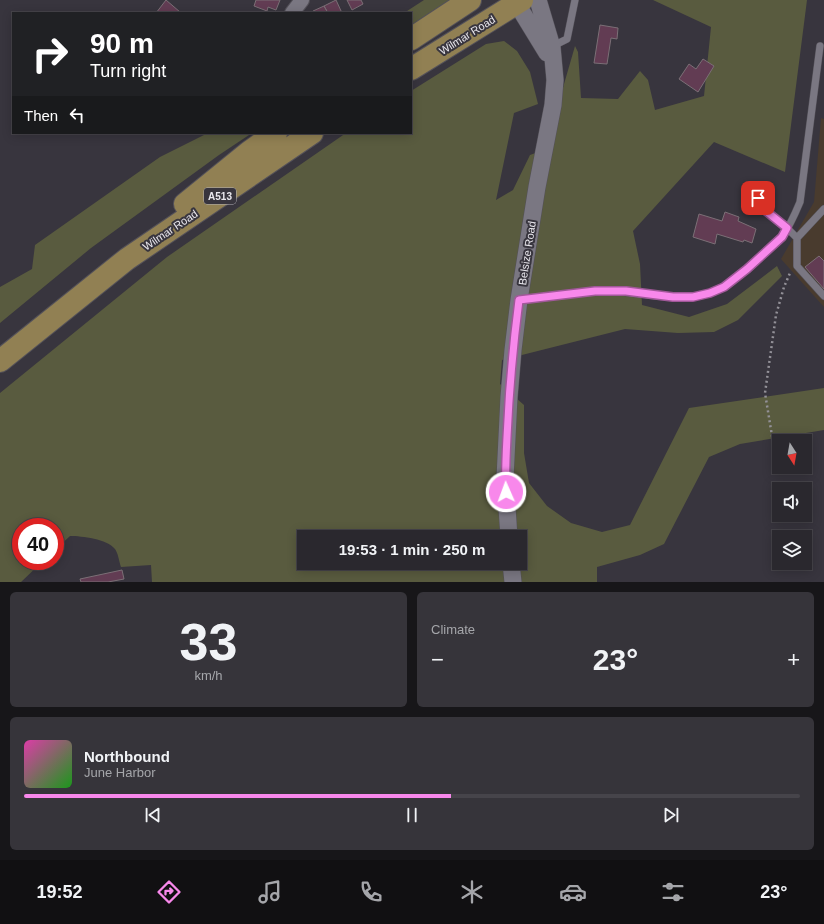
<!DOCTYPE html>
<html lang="en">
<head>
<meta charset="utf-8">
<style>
  :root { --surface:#2a282e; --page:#36343a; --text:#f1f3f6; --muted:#a5a6aa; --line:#46444a; --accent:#f888eb }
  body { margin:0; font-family:Helvetica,sans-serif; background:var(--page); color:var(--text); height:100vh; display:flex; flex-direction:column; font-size:15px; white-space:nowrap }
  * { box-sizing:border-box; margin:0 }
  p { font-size:13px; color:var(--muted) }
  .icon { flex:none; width:22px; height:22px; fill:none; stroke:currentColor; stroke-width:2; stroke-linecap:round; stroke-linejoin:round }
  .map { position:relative; height:582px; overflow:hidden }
  .details { display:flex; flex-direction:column; gap:10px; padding:10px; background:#171619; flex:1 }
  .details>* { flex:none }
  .top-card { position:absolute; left:12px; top:12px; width:400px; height:122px; border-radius:0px; box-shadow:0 2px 10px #0003,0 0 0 1px var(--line); background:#202124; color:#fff; overflow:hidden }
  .needle { width:26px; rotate:169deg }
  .controls { position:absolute; left:772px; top:434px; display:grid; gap:8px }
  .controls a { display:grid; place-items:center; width:40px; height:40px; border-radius:0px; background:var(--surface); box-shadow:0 2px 10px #0003,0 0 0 1px var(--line); font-size:20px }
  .speed { position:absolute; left:12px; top:518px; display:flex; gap:8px; font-size:20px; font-weight:700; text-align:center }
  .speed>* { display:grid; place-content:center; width:52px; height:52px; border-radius:50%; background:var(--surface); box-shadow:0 2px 10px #0003,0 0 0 1px var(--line); line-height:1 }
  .speed .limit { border:6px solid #d22; background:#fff; color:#111 }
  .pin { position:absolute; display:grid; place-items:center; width:34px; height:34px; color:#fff; margin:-17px; border-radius:8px; box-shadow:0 2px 6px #0006 }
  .me { position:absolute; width:44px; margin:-22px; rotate:358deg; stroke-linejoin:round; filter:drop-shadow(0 0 3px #0008) }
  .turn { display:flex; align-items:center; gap:14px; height:84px; padding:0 12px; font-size:18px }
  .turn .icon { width:52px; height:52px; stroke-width:2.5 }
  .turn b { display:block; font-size:28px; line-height:34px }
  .then { display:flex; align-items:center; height:38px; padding:0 12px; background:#0003; gap:8px; font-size:15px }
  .big { font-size:30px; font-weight:600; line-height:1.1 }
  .details .card { flex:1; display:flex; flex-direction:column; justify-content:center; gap:6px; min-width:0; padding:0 14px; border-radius:6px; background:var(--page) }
  .details .dial { align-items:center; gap:0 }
  .dial b { font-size:52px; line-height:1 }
  .song { display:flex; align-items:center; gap:12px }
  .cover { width:48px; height:48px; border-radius:6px; background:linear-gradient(135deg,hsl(320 70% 55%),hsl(120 70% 35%)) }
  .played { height:4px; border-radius:2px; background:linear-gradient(90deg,var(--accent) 55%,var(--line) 55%) }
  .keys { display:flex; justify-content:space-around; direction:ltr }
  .heat { display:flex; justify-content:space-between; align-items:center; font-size:22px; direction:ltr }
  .details .tiles { flex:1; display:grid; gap:10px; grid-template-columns:1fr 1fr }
  .card:last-child { grid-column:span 2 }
  .trip { position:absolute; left:297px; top:530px; width:230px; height:40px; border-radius:0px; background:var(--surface); box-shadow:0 2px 10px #0003,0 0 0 1px var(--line); font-weight:600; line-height:40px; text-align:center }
  .tabs { display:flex; height:64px; justify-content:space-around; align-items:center; background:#111012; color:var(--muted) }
  .tabs .icon { width:28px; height:28px }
  .tabs .current { color:var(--accent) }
  .tabs b { font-size:18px; color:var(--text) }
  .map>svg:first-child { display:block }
</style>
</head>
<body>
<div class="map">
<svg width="824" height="582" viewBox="0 0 824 582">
  <rect width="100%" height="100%" fill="#38353e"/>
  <path fill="#493b2e" d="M 821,118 L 824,119 L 824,307 L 781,259 L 814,202 Z"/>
  <path fill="#595b3f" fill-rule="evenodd" d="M 424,0 L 451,0 L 411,26 L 411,13 L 404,13 Z
    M 653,0 L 807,0 L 785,172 L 714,142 L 633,231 L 640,264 L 642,305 L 689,317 L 727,304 L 777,266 L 782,276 L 738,320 L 714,332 L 678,333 L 625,329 L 502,360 L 500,384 L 524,405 L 524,453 L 529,483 L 547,506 L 571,523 L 602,532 L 630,525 L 689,408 L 824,388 L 824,430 L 740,444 L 709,457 L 664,544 L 640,555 L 597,567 L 597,582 L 152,582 L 151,565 L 121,567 C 119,561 118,553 115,549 C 107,539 82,536 70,536 L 55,550 L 55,527 L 21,527 L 21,561 L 43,561 L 21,582 L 0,582 L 0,393 L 167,257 L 346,133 L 411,133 L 411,91 L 486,44 L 504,41 L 517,51 L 530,72 L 538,104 L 514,113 L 496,200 L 513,190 L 530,155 L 549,148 L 562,91 L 575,46 L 578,52 L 581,98 L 618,99 L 640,71 L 648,80 L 655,110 L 704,96 L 711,27 ZM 304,537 L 520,537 L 520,563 L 304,563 Z
    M 208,133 L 252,133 L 219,155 L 91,248 L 0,323 L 0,287 L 32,269 L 35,245 L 160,157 Z"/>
  <path fill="#623c53" stroke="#7b6f76" d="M 166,0 L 180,12 L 179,13 L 156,13 Z
    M 256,0 L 280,0 L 276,10 L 268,7 L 267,11 L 254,6 Z
    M 336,0 L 342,13 L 328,13 L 324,6 Z
    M 347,0 L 361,0 L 363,4 L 352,10 Z
    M 324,6 L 328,13 L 314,13 L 313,11 Z
    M 600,25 L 618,28 L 617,39 L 611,38 L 607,64 L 594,63 Z
    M 703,59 L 714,66 L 698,92 L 679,79 L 689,64 L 696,69 Z
    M 725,212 L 739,217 L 738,221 L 756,229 L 752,243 L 744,240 L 743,242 L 717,234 L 715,244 L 693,237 L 699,214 L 722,221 Z
    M 819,256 L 824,261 L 824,289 L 805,267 Z
    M 122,570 L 124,579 L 108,582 L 81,582 L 80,579 Z"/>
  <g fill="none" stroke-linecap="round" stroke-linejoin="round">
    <defs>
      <path id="service" d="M 551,47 L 567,39 L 575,0
        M 758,198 L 761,207 L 787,228 L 797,238 L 797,266 L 824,296
        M 797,238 L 824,209
        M 519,300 C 544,297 570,292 595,291 C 628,289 661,300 692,297 C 722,294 743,273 764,253 C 770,248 777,243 782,237 C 790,226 795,214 800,202 L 820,46"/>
      <path id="minor" d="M 292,13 L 302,0"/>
      <path id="tertiary" d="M 517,0 L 517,4 L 547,53
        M 509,537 L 505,478 L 509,397 L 513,350 L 519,300 L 537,187 L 553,105 L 555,80 L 552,47 L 538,0
        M 511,563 L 513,582"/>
      <path id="primary" d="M 411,39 L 470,0
        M 411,69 L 522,0
        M 185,204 L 249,152 L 276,133
        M 0,361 L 127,259 L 312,133"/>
    </defs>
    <use href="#service" stroke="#545159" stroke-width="8"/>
    <use href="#minor" stroke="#545159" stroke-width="16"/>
    <use href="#tertiary" stroke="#545159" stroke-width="18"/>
    <use href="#primary" stroke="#545159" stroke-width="24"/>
    <path stroke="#939198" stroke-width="2.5" stroke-dasharray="2 3" stroke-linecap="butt" d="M 773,442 L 765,393 L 776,315 L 784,287 L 790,273"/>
    <use href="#service" stroke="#7a7782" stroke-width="7"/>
    <use href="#minor" stroke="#7a7782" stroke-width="14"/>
    <use href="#tertiary" stroke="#7a7782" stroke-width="17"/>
    <use href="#primary" stroke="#918053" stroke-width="22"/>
  </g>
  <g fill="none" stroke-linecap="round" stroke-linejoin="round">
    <defs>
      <path id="route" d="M 506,492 C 505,474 506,456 507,437 C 509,391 513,346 519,300 L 595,291 L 626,291 L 673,297 L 693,297 L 710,293 L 724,287 L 747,269 L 782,237 L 787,228 L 761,207 L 758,198"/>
    </defs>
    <use href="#route" stroke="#a15899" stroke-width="10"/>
    <use href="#route" stroke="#f888eb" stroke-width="7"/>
  </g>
  <g text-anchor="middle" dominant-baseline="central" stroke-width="4" stroke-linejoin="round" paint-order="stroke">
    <rect fill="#38353e" stroke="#b4b2b8" stroke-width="1" x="204" y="188" width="32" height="16" rx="3"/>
    <g font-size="10" font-weight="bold" fill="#e9e7ed">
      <text x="220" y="196">A513</text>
    </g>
    <g font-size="11" fill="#e9e7ed" stroke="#38353e">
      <text transform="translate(467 35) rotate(-32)">Wilmar Road</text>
      <text transform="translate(170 230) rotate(-34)">Wilmar Road</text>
      <text transform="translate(527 253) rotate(-81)">Belsize Road</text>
    </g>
  </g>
</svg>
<div class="controls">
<a><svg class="needle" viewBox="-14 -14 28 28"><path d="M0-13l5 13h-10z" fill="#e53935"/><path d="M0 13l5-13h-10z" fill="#a5a6aa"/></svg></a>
<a><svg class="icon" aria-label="sound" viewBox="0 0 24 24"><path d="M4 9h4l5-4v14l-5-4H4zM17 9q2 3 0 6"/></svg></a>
<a><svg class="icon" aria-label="layers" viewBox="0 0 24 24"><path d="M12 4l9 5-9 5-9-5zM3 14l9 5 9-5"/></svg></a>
</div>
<div class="speed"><div class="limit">40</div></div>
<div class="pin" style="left:758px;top:198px;background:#d93025"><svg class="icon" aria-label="arrive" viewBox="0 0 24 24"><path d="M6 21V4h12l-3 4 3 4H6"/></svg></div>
<svg class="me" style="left:506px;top:492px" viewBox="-20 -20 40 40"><circle r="17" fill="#f888eb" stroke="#fff" stroke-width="3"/><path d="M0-11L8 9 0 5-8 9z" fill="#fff"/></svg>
<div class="trip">19:53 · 1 min · 250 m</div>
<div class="top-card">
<div class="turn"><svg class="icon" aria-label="right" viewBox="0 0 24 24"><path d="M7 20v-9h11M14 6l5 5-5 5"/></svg><div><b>90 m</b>Turn right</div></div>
<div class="then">Then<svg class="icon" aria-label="left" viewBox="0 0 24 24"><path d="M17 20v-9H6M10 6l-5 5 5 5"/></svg></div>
</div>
</div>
<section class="details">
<div class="tiles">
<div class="card dial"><b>33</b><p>km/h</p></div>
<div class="card"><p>Climate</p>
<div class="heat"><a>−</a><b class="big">23°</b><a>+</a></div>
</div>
<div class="card">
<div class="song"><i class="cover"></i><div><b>Northbound</b><p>June Harbor</p></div></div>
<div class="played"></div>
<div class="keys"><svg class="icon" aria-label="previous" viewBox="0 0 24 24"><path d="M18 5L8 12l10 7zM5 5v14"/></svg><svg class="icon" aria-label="pause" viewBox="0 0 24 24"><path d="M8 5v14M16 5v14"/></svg><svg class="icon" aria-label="next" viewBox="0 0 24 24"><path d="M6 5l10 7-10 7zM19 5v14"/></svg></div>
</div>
</div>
</section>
<nav class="tabs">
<b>19:52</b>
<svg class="icon current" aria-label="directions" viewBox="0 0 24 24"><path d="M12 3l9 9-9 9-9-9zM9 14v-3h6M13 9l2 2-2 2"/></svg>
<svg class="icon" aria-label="music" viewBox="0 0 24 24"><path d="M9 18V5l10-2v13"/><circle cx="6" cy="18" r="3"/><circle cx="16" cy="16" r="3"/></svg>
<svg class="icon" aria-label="phone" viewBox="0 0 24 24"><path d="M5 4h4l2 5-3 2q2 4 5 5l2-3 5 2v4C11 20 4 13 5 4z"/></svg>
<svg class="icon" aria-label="climate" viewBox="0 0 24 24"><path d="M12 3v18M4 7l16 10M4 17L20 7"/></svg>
<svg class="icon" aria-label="car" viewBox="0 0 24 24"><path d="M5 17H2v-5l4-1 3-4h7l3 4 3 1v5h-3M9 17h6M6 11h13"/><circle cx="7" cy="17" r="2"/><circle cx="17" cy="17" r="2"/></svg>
<svg class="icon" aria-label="filters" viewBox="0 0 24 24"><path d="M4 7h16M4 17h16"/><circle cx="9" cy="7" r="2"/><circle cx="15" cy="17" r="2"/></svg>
<b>23°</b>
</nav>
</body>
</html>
